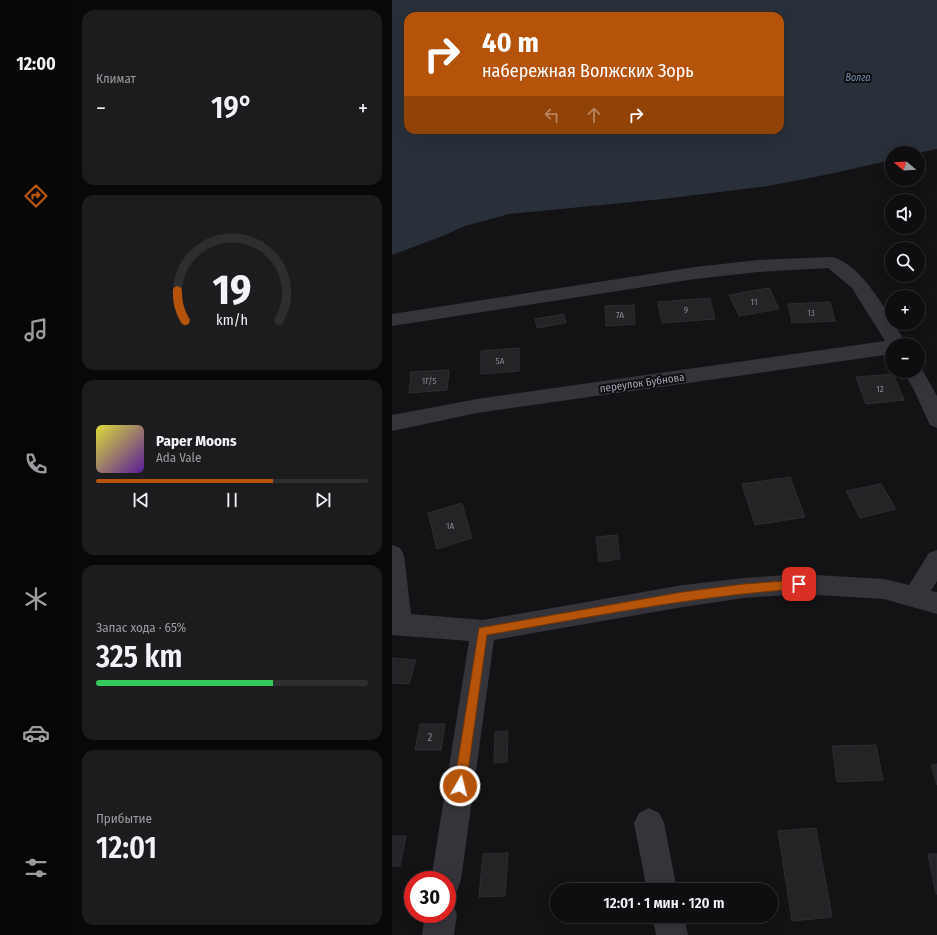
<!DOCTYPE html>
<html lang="ru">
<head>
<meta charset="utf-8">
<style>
  :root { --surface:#0e0e10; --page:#1c1c1e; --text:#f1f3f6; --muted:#9b9c9f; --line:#2e2e30; --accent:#b45309 }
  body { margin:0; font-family:"Fira Sans Condensed",sans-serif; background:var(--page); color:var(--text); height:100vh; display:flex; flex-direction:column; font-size:15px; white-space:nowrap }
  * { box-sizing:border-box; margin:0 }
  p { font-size:13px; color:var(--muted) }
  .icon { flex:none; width:22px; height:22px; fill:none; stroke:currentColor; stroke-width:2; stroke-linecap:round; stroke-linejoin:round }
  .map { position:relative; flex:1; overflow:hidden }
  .details { display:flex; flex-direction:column; gap:10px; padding:10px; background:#080809; width:320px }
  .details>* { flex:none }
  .banner { position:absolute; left:12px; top:12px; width:380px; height:122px; border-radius:12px; box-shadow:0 4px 16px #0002,0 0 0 1px var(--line); background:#b45309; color:#fff; overflow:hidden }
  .needle { width:26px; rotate:288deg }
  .fabs { position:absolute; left:493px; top:146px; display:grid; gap:8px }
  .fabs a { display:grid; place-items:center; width:40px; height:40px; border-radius:50%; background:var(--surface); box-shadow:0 4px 16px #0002,0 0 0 1px var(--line); font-size:20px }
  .speed { position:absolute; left:12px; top:871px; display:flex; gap:8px; font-size:20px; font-weight:700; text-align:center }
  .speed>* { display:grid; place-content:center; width:52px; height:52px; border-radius:50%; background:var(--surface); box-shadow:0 4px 16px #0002,0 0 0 1px var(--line); line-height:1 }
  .speed .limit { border:6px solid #d22; background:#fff; color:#111 }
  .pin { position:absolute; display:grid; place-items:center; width:34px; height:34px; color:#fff; margin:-17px; border-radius:8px; box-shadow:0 2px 6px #0006 }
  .me { position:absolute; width:44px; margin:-22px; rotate:8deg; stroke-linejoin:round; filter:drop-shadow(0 0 3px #0008) }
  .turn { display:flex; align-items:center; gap:14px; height:84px; padding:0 12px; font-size:18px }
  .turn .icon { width:52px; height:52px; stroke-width:2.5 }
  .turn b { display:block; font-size:28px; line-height:34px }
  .lanes { display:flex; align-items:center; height:38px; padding:0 12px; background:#0003; justify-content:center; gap:20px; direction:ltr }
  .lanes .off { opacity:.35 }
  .big { font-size:30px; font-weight:600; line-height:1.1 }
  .details .tile { flex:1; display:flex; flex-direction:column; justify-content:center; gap:6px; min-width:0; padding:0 14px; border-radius:12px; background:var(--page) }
  .details .dial { align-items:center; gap:0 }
  .dial svg { height:104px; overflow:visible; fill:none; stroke:var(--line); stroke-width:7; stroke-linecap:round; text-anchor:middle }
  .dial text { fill:var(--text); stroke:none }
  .song { display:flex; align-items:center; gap:12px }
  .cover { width:48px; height:48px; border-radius:6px; background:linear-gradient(135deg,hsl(60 70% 55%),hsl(270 70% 35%)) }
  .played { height:4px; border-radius:2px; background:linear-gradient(90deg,var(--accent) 65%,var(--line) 65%) }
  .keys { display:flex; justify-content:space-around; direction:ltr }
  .heat { display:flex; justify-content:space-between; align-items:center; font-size:22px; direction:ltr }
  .charge { height:6px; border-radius:3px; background:linear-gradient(90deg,#34c759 65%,var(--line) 0) }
  .trip { position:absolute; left:158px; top:883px; width:228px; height:40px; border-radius:20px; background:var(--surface); box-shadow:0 4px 16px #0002,0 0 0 1px var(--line); font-weight:600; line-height:40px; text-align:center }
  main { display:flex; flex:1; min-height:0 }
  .tab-bar { display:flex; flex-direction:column; width:72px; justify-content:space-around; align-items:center; background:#060606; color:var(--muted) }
  .tab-bar .icon { width:28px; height:28px }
  .tab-bar .active { color:var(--accent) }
  .tab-bar b { font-size:18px; color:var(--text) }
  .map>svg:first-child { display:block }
</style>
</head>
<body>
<main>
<nav class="tab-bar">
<b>12:00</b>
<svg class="icon active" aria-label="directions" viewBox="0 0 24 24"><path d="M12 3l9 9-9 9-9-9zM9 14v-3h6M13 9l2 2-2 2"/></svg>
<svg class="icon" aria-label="music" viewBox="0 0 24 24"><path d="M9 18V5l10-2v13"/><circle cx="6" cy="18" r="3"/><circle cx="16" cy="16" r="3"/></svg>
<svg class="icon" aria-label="phone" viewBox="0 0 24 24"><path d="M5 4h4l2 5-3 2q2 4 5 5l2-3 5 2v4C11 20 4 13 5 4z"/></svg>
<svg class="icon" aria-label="climate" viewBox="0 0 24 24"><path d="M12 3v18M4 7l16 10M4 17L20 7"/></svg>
<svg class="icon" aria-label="car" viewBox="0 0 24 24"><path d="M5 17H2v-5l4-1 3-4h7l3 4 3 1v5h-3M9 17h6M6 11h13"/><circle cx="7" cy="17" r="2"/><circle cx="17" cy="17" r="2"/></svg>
<svg class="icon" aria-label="filters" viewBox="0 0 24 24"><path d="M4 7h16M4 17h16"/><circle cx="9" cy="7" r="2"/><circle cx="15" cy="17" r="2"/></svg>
</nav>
<section class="details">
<div class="tile"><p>Климат</p>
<div class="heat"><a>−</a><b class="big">19°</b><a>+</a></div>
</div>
<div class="tile dial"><svg viewBox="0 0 100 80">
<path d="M14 69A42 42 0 1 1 86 69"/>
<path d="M14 69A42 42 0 0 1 8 46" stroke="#b45309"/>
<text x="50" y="56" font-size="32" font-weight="700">19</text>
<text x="50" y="72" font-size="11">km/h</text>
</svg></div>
<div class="tile">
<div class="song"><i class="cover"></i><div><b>Paper Moons</b><p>Ada Vale</p></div></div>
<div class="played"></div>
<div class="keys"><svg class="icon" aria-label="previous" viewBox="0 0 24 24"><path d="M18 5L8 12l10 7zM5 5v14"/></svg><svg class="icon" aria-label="pause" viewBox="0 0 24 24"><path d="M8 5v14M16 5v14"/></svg><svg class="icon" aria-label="next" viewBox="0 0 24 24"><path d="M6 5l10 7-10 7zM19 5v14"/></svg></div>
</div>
<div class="tile"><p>Запас хода · 65%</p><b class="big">325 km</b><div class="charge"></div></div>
<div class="tile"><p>Прибытие</p><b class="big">12:01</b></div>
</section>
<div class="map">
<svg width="545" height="935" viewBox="0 0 545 935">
  <rect width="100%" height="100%" fill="#131315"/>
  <path fill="#29303a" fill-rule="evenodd" d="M 0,0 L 545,0 L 545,149 L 526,153 L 500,153 L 500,160 L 433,175 L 376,186 L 271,199 L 117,214 L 73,226 L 48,237 L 0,255 ZM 16,16 L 388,16 L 388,130 L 16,130 Z"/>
  <path fill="#242326" stroke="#2e2d31" d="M 377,288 L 387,309 L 347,316 L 337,295 Z
    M 318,298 L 323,319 L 270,323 L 266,302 Z
    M 438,302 L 443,321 L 400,323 L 396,304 Z
    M 242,305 L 243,324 L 214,326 L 213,306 Z
    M 172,314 L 174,323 L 145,328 L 143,319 Z
    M 127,348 L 127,371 L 89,374 L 89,351 Z
    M 57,370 L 55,390 L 17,393 L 19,372 Z
    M 501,374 L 512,400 L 474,404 L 464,377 Z
    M 398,477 L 413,517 L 363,525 L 350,484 Z
    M 489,484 L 504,509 L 468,518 L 454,491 Z
    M 70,503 L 80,538 L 45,549 L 36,513 Z
    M 225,535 L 228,559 L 207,562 L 204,537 Z
    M 0,658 L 24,660 L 17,684 L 0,683 Z
    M 28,724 L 53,724 L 49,750 L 23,750 Z
    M 116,731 L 115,762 L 102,763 L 103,732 Z
    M 484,745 L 491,780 L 445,782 L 440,746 Z
    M 545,764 L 545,785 L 539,765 Z
    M 424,828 L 440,917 L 400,921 L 386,831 Z
    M 0,836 L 14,836 L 8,866 L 0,866 Z
    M 116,853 L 113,896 L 87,897 L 91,854 Z
    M 536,854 L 545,854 L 545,894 L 544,894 Z"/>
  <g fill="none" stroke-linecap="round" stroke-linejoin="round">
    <path fill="#34343a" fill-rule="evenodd" d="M 440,257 C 471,264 499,319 515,345 L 500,345 L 500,354 L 85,413 L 0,431 L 0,415 L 85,399 L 493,341 L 460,288 L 436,268 L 366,272 L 303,279 L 0,326 L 0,314 L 303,267 L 366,260 Z
      M 526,365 L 528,366 L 545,396 L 545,428 L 538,425 L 522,390 L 511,371 L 526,371 Z
      M 0,545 L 8,548 L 12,555 L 19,614 L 91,620 L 291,585 L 352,578 L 407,574 L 492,579 L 517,585 L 537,553 L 545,550 L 545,581 L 539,591 L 545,592 L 545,614 L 492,599 L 407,594 L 352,598 L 291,607 L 102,640 L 69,880 L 65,891 L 55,895 L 55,880 L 39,880 L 77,641 L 0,635 Z
      M 257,808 L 267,813 L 272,823 L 285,890 L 255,890 L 242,823 L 247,813 Z
      M 55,901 L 60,903 L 65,914 L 62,935 L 30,935 L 33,914 L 55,914 Z
      M 260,916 L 292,916 L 296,935 L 264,935 Z"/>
  </g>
  <path fill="#b45309" stroke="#753606" d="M 407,580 L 411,581 L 412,584 L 411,587 L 407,589 C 302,596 199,617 95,635 L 74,786 L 72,791 L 68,792 L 64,791 L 62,786 L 87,628 L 291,592 L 352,584 Z"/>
  <g text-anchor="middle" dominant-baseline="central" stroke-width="4" stroke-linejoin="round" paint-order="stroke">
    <g font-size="9" fill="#848692">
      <text x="362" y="302">11</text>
      <text x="294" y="310">9</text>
      <text x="419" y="313">13</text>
      <text x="228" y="315">7А</text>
      <text x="108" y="361">5А</text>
      <text x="37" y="381">1Г/5</text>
      <text x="488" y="389">12</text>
      <text x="58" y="526">1А</text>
    </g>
    <g font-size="10" font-style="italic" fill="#7890b4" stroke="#0e0e10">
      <text x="466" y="78">Волга</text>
    </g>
    <g font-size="11" fill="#a4a7b6" stroke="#0e0e10">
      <text transform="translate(250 383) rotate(-8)">переулок Бубнова</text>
    </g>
    <g font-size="11" fill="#848692">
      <text x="38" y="737">2</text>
    </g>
  </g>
</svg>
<div class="fabs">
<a><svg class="needle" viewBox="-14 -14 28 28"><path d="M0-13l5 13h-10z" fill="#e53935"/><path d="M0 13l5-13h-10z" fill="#9b9c9f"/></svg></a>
<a><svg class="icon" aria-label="sound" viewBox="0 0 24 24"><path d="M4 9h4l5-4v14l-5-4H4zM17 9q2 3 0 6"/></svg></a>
<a><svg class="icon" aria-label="search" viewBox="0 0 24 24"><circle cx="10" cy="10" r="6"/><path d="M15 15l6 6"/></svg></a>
<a>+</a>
<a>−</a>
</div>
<div class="speed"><div class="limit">30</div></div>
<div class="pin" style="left:407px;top:584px;background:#d93025"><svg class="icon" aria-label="arrive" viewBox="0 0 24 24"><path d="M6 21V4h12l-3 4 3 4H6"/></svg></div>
<svg class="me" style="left:68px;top:786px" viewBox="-20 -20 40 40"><circle r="17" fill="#b45309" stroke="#fff" stroke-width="3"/><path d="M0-11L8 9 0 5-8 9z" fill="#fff"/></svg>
<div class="trip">12:01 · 1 мин · 120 m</div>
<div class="banner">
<div class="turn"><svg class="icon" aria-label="right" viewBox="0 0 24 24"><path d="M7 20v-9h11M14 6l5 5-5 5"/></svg><div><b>40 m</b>набережная Волжских Зорь</div></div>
<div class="lanes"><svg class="icon off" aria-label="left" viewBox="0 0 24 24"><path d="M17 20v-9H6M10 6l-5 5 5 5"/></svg><svg class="icon off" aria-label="ahead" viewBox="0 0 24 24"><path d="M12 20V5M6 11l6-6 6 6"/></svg><svg class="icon" aria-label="right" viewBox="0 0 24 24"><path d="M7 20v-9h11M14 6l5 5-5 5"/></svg></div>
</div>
</div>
</main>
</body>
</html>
